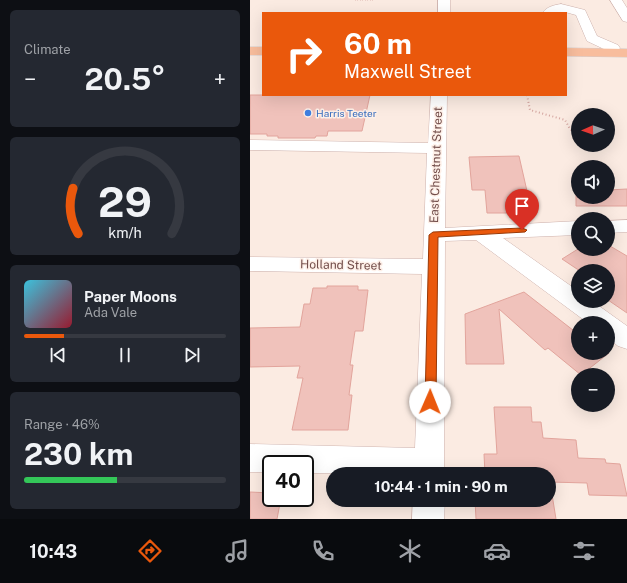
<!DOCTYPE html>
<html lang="en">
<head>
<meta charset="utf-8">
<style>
  :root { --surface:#171b24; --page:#242831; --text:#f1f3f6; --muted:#9ea1a6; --line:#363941; --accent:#ea580c }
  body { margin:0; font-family:"Public Sans",sans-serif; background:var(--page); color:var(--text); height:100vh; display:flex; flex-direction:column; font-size:15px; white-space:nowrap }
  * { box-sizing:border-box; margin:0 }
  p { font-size:13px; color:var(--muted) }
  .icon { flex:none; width:22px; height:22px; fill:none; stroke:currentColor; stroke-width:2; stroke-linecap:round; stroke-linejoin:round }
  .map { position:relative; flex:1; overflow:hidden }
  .sheet { display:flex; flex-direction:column; gap:10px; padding:10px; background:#0d0f14; width:250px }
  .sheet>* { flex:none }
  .guide { position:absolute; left:12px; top:12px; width:305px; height:84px; border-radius:0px; box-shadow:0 4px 16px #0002; background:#ea580c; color:#fff; overflow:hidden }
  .needle { width:26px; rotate:268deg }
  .tools { position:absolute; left:321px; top:108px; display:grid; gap:8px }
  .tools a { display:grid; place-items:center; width:44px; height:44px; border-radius:50%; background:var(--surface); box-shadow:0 4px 16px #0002; font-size:20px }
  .speed { position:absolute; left:12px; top:455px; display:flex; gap:8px; font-size:20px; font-weight:700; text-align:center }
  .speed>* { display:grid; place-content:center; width:52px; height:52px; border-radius:50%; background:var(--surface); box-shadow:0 4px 16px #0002; line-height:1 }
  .speed .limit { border:2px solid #111; border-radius:6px; background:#fff; color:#111 }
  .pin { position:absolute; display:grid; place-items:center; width:34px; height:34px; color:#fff; margin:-41px -17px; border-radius:50% 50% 50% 0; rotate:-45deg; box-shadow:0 0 4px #0007 }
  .pin .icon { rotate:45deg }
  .me { position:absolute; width:44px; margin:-22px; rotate:1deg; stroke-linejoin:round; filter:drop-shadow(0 0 3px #0008) }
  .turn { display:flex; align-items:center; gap:14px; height:84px; padding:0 16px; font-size:18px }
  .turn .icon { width:52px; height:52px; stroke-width:2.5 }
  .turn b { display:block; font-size:28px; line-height:34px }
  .big { font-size:30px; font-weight:700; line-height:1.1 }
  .sheet .card { flex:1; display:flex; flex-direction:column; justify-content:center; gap:6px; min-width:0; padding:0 14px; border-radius:6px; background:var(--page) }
  .sheet .dial { align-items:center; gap:0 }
  .dial svg { height:104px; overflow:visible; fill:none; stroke:var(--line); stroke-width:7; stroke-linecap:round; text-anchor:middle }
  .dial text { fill:var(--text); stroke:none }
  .song { display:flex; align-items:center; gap:12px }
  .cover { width:48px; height:48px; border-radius:6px; background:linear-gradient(135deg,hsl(190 70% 55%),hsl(350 70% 35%)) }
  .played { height:4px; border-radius:2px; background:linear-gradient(90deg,var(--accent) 20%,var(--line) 20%) }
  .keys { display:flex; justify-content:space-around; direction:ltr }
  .heat { display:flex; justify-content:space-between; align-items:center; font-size:22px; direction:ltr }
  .charge { height:6px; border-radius:3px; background:linear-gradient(90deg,#34c759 46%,var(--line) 0) }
  .trip { position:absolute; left:76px; top:467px; width:230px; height:40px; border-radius:20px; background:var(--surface); box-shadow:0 4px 16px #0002; font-weight:700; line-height:40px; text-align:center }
  .tab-bar { display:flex; height:64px; justify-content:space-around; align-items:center; background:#090b0e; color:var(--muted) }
  .tab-bar .icon { width:28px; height:28px }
  .tab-bar .current { color:var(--accent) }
  .tab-bar b { font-size:18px; color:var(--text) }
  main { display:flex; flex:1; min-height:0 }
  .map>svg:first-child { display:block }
</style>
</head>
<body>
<main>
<section class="sheet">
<div class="card"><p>Climate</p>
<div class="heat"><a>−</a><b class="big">20.5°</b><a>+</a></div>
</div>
<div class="card dial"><svg viewBox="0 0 100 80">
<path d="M14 69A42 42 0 1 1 86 69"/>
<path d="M14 69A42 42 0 0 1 10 34" stroke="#ea580c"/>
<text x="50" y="56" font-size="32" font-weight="700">29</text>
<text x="50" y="72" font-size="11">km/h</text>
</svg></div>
<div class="card">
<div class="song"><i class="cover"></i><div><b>Paper Moons</b><p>Ada Vale</p></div></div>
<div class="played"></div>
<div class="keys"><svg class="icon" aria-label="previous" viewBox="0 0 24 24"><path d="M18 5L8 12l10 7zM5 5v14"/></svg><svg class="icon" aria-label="pause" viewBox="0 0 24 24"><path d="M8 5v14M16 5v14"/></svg><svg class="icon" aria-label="next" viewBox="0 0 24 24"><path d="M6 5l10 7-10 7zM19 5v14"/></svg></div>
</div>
<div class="card"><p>Range · 46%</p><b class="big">230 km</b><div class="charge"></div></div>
</section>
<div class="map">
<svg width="377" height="519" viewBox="0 0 377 519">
  <rect width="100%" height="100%" fill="#fbebe2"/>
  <path fill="#f0c2bb" stroke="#e2a49c" d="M 0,95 L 120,95 L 112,131 L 78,131 L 77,136 L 66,136 L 65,138 L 28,138 L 28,136 L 17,136 L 17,134 L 0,134 Z
    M 269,156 L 282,213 L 237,213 L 235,190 L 222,190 L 219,157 Z
    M 377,189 L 377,206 L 326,206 L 326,190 L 328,190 L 328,197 L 358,197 L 358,190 Z
    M 360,246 L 377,256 L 377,313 L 358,300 L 358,271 L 330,271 L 312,259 L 328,249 L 358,249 Z
    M 77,286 L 108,286 L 108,290 L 118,290 L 113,331 L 105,331 L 100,365 L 103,365 L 99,395 L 102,395 L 98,430 L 42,430 L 53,378 L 47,378 L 50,366 L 0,367 L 0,328 L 50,327 L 54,304 L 60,304 L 63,288 L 77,288 Z
    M 274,292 L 328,334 L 328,353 L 359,353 L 331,375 L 298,348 L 295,350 L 249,309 L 254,364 L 216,364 L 215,314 Z
    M 244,407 L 281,407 L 282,422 L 291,422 L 293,438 L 326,440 L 328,458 L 355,459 L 356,463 L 370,464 L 377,496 L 339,495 L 337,483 L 300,482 L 306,519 L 226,519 L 225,500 L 299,500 L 299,474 L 235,474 L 234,454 L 247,454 Z
    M 0,492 L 21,493 L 21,498 L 31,498 L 27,519 L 0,519 Z"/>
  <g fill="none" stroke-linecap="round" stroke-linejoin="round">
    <defs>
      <path id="minor" d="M 188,0 L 200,0 L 200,13 L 188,13 Z
        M 360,0 L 372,0 L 377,8 L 377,22 L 373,21 Z
        M 311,4 L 335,10 L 347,36 L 368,45 L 370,48 L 368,51 L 358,51 L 337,41 L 326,15 L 315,12 L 293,13 C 296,7 304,5 311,4 Z
        M 181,95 L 197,95 L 195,228 L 328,221 L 328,235 L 253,238 L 328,291 L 328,301 L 342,301 L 377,326 L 377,349 L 368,346 L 358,338 L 358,323 L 338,323 L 226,240 L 195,241 L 194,474 L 55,473 L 55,464 L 21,464 L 21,472 L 0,472 L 0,444 L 165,448 L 172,274 L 0,271 L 0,257 L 173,259 L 177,153 L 0,150 L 0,140 L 178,143 Z
        M 377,220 L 377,232 L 358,233 L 358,221 Z
        M 163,500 L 195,500 L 194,519 L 162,519 Z"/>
      <path id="major" d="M 0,47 L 13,47 L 13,55 L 0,55 Z
        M 316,48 L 377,49 L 377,57 L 316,56 Z"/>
    </defs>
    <use href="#minor" stroke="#ceb2ad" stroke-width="1"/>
    <use href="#major" stroke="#d5cac9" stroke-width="1"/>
    <path stroke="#d4a59f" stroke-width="1.5" stroke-dasharray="0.5 2" stroke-linecap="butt" d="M 105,0 L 123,0"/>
    <path stroke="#d4a59f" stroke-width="2" stroke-dasharray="1 2.5" stroke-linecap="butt" d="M 277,95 L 280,110 L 315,120 L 320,129 L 328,135
      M 333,145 L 336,150"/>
    <use href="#minor" fill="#fff" fill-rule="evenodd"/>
    <use href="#major" fill="#f8bd9d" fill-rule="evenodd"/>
  </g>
  <path fill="#ea580c" stroke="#983908" d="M 272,228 L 277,230 L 275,232 L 188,237 L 186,402 L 185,405 L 180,407 L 176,405 L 175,402 L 179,235 L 183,232 Z"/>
  <circle fill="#3f7fe0" stroke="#fef0e8" stroke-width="1.5" cx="58" cy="113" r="4"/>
  <g text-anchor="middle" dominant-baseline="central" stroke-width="3" stroke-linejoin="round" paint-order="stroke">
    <g font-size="10" fill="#366cbe" stroke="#fef0e8" text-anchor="start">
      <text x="66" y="113">Harris Teeter</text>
    </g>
    <g font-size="12" fill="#724d4a" stroke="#fef0e8">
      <text transform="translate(186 165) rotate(-88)">East Chestnut Street</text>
      <text transform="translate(91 265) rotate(1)">Holland Street</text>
    </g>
  </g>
</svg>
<div class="tools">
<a><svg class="needle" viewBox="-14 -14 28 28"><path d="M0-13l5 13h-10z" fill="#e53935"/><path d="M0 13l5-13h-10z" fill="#9ea1a6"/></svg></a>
<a><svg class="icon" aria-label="sound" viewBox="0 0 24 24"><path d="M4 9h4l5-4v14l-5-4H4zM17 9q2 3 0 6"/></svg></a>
<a><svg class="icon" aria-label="search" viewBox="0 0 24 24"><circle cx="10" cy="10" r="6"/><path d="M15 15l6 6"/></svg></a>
<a><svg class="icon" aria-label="layers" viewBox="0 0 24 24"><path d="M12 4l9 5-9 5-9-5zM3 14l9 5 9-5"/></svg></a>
<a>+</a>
<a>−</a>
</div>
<div class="speed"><div class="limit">40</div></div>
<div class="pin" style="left:272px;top:230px;background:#d93025"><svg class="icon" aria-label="arrive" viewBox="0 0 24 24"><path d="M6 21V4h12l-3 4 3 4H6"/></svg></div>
<svg class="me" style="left:180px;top:402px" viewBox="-20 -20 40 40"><circle r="19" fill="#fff"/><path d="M0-13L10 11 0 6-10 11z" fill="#ea580c"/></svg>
<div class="trip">10:44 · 1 min · 90 m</div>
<div class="guide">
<div class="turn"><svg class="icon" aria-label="right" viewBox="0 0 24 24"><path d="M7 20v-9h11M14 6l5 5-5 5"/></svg><div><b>60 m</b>Maxwell Street</div></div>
</div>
</div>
</main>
<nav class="tab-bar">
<b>10:43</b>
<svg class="icon current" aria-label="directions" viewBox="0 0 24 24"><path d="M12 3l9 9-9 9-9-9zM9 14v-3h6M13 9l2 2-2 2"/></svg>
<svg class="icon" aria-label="music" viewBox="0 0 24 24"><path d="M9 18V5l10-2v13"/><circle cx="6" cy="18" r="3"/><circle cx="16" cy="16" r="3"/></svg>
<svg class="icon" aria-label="phone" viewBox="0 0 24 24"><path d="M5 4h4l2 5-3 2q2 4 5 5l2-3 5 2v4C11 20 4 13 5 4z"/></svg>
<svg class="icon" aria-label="climate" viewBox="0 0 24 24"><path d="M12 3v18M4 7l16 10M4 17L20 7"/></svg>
<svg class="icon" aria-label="car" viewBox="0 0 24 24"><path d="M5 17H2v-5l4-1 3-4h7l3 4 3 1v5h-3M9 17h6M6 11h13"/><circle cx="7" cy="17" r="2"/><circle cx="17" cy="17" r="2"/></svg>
<svg class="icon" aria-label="filters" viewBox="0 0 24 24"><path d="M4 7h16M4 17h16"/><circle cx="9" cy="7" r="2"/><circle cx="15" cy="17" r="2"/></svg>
</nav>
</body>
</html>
